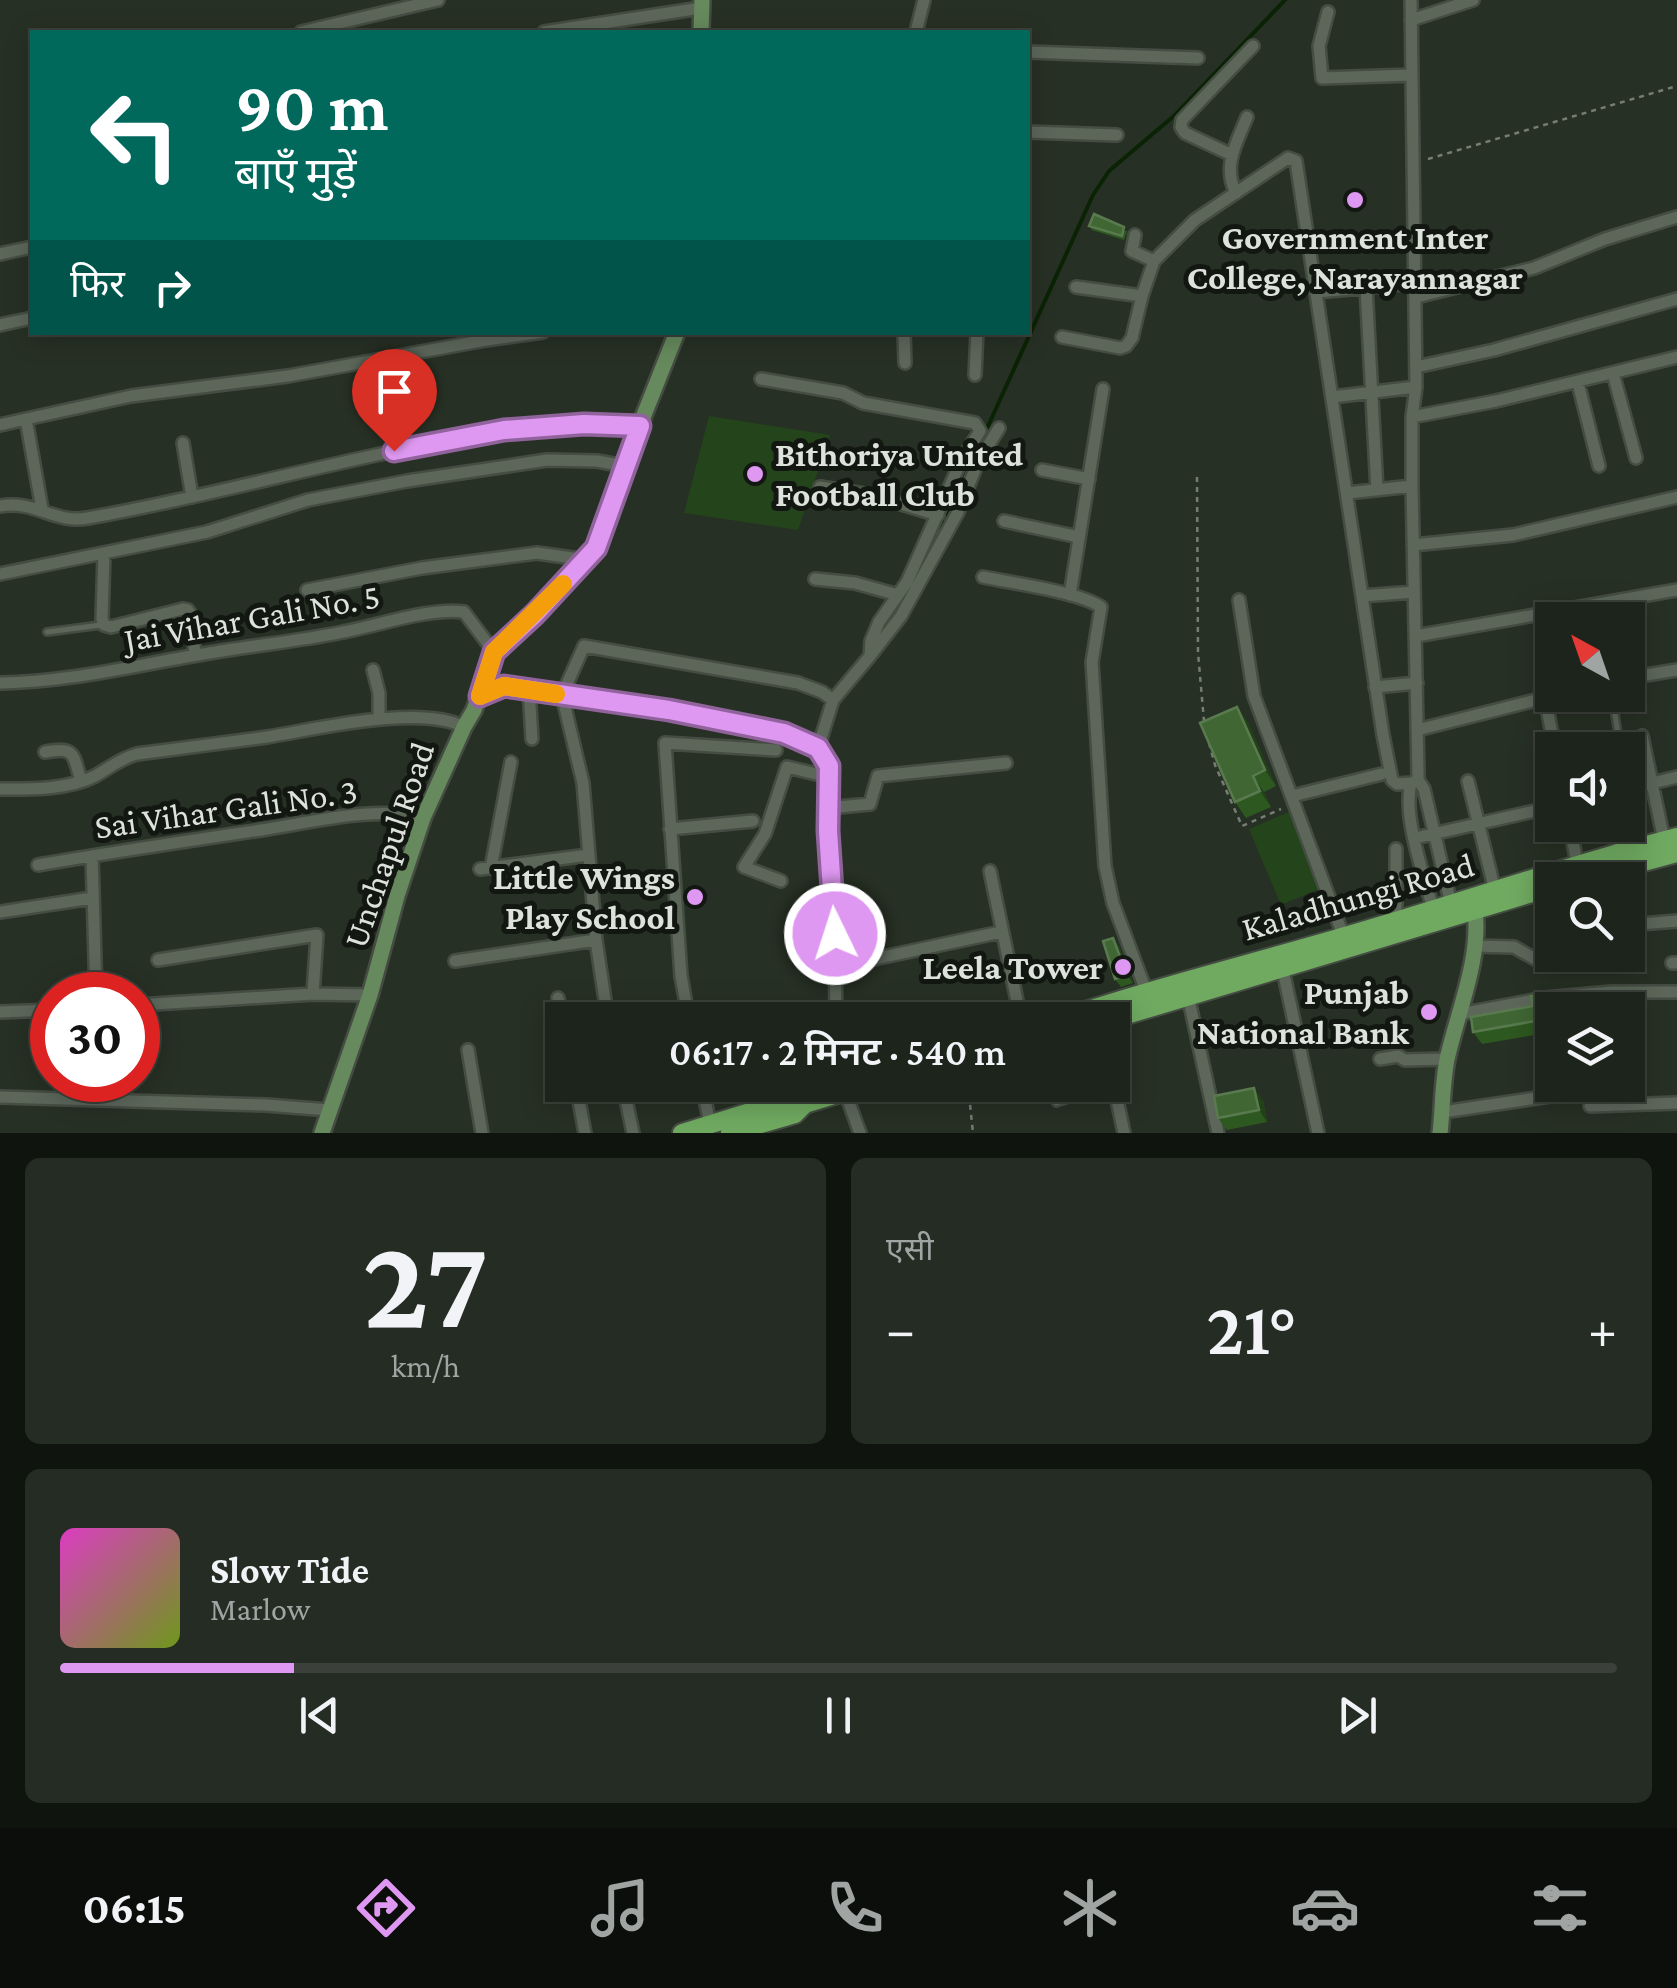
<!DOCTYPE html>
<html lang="hi">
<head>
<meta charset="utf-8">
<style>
  :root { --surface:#1d241b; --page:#252c24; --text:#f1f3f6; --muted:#a0a4a3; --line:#3b413a; --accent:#df98f1 }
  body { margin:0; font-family:"Crimson Pro","Noto Sans Devanagari",serif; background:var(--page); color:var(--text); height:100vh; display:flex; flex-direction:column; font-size:38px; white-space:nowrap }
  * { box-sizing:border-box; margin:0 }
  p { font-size:32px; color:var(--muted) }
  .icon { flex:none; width:55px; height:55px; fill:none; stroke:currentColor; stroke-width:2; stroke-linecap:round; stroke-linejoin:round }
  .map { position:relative; height:1133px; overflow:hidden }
  .details { display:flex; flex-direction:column; gap:25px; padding:25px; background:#10140f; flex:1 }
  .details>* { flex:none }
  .banner { position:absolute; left:30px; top:30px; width:1000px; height:305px; border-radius:0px; box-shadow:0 5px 25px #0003,0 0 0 2px var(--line); background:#00695c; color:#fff; overflow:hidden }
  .needle { width:65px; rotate:320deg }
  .buttons { position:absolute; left:1535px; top:602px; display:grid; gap:20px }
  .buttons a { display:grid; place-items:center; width:110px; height:110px; border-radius:0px; background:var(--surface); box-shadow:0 5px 25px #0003,0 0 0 2px var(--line); font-size:50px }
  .speed { position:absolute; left:30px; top:972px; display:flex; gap:20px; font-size:50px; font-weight:700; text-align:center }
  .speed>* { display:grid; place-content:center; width:130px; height:130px; border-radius:50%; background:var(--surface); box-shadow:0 5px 25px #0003,0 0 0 2px var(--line); line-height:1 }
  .speed .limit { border:15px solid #d22; background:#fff; color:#111 }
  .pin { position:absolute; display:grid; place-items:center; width:85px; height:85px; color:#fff; margin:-102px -42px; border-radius:50% 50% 50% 0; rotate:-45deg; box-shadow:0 0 10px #0007 }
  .pin .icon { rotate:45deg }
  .me { position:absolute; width:110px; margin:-55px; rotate:356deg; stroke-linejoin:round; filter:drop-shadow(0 0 8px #0008) }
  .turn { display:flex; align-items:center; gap:35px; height:210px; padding:0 40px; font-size:45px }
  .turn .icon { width:130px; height:130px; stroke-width:2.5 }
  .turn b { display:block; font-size:70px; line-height:85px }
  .then { display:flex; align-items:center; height:95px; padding:0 40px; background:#0003; gap:20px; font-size:38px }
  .big { font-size:75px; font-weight:600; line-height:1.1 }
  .details .card { flex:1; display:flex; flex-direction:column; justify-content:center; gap:15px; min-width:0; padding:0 35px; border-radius:15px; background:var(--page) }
  .details .dial { align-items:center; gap:0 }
  .dial b { font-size:130px; line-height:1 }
  .song { display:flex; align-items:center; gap:30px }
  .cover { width:120px; height:120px; border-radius:15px; background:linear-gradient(135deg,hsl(310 70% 55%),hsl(80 70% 35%)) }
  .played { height:10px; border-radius:5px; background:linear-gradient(90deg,var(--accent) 15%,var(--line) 15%) }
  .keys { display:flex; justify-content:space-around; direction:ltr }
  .heat { display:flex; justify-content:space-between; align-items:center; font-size:55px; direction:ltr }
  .details .tiles { flex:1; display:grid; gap:25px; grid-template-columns:1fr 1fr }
  .card:last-child { grid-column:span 2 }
  .trip { position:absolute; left:545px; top:1002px; width:585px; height:100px; border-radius:0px; background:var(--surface); box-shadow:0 5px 25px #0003,0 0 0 2px var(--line); font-weight:600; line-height:100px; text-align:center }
  .menu { display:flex; height:160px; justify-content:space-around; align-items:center; background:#0c0e0b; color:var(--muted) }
  .menu .icon { width:70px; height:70px }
  .menu .on { color:var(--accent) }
  .menu b { font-size:45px; color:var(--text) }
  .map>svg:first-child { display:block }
</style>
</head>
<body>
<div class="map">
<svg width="1677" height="1133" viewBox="0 0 1677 1133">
  <rect width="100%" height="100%" fill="#273024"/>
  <path fill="#24441b" d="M 709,416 L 830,435 L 798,530 L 684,513 Z
    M 1289,812 L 1319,889 L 1281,905 L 1249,829 Z"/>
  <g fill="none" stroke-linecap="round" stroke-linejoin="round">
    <path stroke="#0b2305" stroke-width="4" d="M 920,567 L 989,424 L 1093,195 L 1109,171 L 1175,115 L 1285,0
      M 885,628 L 909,589"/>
    <defs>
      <path id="lane" d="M 47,632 L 101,625
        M 1612,695 L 1618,734
        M 1047,1085 L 1056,1103 L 1094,1091 L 1096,1085"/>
      <path id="street" d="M 1411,0 L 1416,387 L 1412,417 L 1412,486 L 1418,773 L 1418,780 L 1411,783 C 1402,816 1425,879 1434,912
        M 1328,12 L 1319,46 L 1322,78 L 1412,75
        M 1411,20 L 1473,0
        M 301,32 L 438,0
        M 544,32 L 701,8
        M 916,32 L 924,0
        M 1028,52 L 1198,58
        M 1028,132 L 1117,135
        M 1232,155 L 1185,133 L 1181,127 L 1182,120 L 1253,46
        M 1236,193 C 1222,166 1237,142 1247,117
        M 1135,235 L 1132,251 L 1154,261
        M 0,254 L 32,247
        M 1076,287 L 1142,296
        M 1366,287 L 1377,490
        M 1317,292 L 1414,283
        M 1416,297 L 1534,268 L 1605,239 L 1677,217
        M 0,325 L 32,318
        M 904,332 L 905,363
        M 1062,337 L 1120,348 L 1126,346 L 1132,338 L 1142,296 L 1154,261 L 1195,220 L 1288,158 L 1296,161 L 1383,735 L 1392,780 L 1397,784 L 1411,783
        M 1416,367 L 1494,350 L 1677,299
        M 1613,373 L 1636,458
        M 975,375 L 977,332
        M 761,379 L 843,393 L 863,403 L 975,423 L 980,431 L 962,459 L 907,582 L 879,622 L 871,641 L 870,656 L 833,700 L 818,748 L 829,766 L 827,831 L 835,934 L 836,1020
        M 1578,383 L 1599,466
        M 1332,397 L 1416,387
        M 1412,417 L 1496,401 L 1677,357
        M 26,419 L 131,396 L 288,376 L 486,340 L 543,332
        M 0,425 L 26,419 L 42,509
        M 183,443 L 192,497
        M 984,453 L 1015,462
        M 1042,470 L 1089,479
        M 820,487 L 871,495 L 938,515
        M 1347,493 L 1412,486
        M 0,506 C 36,500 54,524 88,518 C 202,498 315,466 429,444 C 454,440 479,434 504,430 C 549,424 594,424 640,425
        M 1004,521 L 1079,537
        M 1413,545 L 1513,535 L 1677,497
        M 104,554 L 102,619 L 104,625 L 111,627 L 183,609 L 188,610 L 191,615 L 195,655
        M 0,574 L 207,532 L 308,500 L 407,481 L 547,460 L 597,461 L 625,466
        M 983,577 C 1011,583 1080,592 1101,607 L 1092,662 L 1105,866 L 1113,903 L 1148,996
        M 815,579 L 855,583 L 898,595
        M 307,590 L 422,568 L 537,553 L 587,560
        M 1070,595 L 1103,389
        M 1362,596 L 1414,592
        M 1239,600 L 1254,696 L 1346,943
        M 1416,636 L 1677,590
        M 870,656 L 901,616 L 958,512 L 978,462 L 999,428
        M 373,670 L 379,693 L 379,719
        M 1628,678 L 1677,670
        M 0,683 C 68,682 132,666 198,655 C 246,646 295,642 343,632 C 377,626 431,607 464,612 L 494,652
        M 1375,687 L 1417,683
        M 529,689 L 532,739
        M 480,695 L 504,686 L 669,711 L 784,733 L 818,748
        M 1545,697 L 1555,750
        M 1417,730 L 1556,695
        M 1642,736 L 1664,840
        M 1597,742 L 1599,750
        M 45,752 C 76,746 73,755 81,781
        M 1418,780 L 1424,789 L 1451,904
        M 1468,781 L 1495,891
        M 0,789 C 31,789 67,790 95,776 C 109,768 121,758 137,754 C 181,748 224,743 267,737 C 317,729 420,704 464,727
        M 1628,789 L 1677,777
        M 1292,796 L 1382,774
        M 828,808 L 870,804 L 878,776 L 1006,763
        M 1570,825 L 1577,864
        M 1615,825 L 1620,852
        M 670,829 L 753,821
        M 1415,838 L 1552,807
        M 1396,849 L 1396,921
        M 92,856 L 96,995
        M 38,865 C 112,852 187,841 261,830 C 308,823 377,805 423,818
        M 491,868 L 511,762
        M 480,869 L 589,855
        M 990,871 L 1021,1020
        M 781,881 L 744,867 L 765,834 L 787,767 L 829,777
        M 0,912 L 92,898
        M 1628,925 L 1677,921
        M 1474,946 L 1514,947 L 1544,964 L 1552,955
        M 158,960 L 317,935 L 313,994
        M 455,961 L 596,940
        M 1281,961 L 1318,1133
        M 1672,963 L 1677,963
        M 836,967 L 1001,932
        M 1187,991 L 1218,1133
        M 558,998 L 562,1020
        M 138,1005 L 313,994 L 370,995
        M 0,1012 L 52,1010
        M 1460,1014 L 1545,998 L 1611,992 L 1677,992
        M 781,1017 L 782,1020
        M 608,1020 L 596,940 L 583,783 L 562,695 L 584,646 L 798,683 L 822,692 L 833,700
        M 689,1020 L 681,976 L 665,743 L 776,750
        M 468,1050 L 482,1133
        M 1380,1059 L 1398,1056 L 1405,1060 L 1447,1059
        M 1112,1076 L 1124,1133
        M 576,1085 L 585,1133
        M 623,1085 L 633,1133
        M 702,1085 L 710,1124
        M 798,1085 L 805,1104
        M 844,1089 L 860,1133
        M 0,1097 L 266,1105 L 329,1110
        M 1590,1106 L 1677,1103
        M 1443,1112 L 1577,1092"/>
      <path id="secondary" d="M 701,32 L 702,0
        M 322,1133 L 370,995 L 397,896 L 423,818 L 464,727 L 474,710 L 494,652 L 535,614 L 596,548 L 640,425 L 677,332
        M 1440,1133 C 1443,1108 1442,1080 1448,1055 C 1460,1005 1483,953 1474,901"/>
      <path id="primary" d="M 1577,880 L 1677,853
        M 1058,1020 C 1151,988 1247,965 1342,937 C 1454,905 1564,866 1677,837
        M 1110,1020 L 1552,887
        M 682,1133 L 789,1100 L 805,1104
        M 730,1133 L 795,1114 L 805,1104 L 867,1085"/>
    </defs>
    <use href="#lane" stroke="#454d43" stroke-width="10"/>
    <use href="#street" stroke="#454d43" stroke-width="16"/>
    <use href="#secondary" stroke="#454d43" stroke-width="20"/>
    <use href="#primary" stroke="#454d43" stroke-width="22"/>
    <path stroke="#767d73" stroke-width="2.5" stroke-dasharray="5 5" stroke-linecap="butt" d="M 1428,159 L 1677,86
      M 1197,477 L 1198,653 L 1204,721
      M 1209,743 L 1215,765 L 1242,826 L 1281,809
      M 968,1085 L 973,1133"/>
    <use href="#lane" stroke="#5c675a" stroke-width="5"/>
    <use href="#street" stroke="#5c675a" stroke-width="11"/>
    <use href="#secondary" stroke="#66895d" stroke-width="15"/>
    <use href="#primary" stroke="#70aa61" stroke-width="18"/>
  </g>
  <path fill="#2d581f" d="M 1089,226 L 1127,231 L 1124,240 L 1092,230 Z
    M 1237,707 L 1248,723 L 1276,786 L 1264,792 L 1271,807 L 1246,818 L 1235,802 Z
    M 1119,946 L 1133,983 L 1121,987 L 1115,979 Z
    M 1563,993 L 1571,1005 L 1572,1010 L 1552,1010 L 1552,1032 L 1482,1044 L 1473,1032 L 1471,1017 L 1533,1006 L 1531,996 Z
    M 1263,1100 L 1267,1122 L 1227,1130 L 1218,1118 Z"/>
  <path fill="#234119" d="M 1237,707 L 1248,723 L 1276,786 L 1265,770 Z
    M 1253,776 L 1264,792 L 1271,807 L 1260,791 Z
    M 1113,938 L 1119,946 L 1133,983 L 1127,975 Z
    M 1563,993 L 1571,1005 L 1572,1010 L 1565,1010 Z
    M 1254,1088 L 1263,1100 L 1267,1122 L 1259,1110 Z"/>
  <path fill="#406634" stroke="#597a4e" stroke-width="2.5" d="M 1094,214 L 1124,227 L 1122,236 L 1089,226 Z
    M 1237,707 L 1265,770 L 1253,776 L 1260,791 L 1235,802 L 1200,723 Z
    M 1113,938 L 1127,975 L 1115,979 L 1103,941 Z
    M 1563,993 L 1565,1010 L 1552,1010 L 1552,1018 L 1473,1032 L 1471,1017 L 1533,1006 L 1531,996 Z
    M 1254,1088 L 1259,1110 L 1218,1118 L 1214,1096 Z"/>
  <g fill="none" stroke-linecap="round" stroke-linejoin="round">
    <defs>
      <path id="route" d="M 394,451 L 504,430 L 584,424 L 640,426 L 596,548 L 535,614 L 494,652 L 480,696 L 504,686 L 669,710 L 784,733 L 818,748 L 829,766 L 828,831 L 835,934"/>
    </defs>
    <use href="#route" stroke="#91639d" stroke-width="25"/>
    <use href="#route" stroke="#df98f1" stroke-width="18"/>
    <path stroke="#f59e0b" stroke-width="18" d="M 556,694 L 504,686 L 480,696 L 494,652 L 563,584"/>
  </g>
  <g fill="#df98f1" stroke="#121711" stroke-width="4">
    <circle cx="1355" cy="200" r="10"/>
    <circle cx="755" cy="474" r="10"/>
    <circle cx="695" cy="897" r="10"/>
    <circle cx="1123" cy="967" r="10"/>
    <circle cx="1429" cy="1012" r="10"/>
  </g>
  <g text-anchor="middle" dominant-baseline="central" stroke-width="10" stroke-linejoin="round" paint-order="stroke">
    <g font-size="35" font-weight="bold" fill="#dde3dc" stroke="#121711" text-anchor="end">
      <text x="1355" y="237" text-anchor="middle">Government Inter<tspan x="1355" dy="40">College, Narayannagar</tspan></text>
      <text x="775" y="454" text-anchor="start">Bithoriya United<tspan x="775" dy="40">Football Club</tspan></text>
      <text x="675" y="877">Little Wings<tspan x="675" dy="40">Play School</tspan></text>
      <text x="1103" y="967">Leela Tower</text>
      <text x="1409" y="992">Punjab<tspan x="1409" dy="40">National Bank</tspan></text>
    </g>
    <g font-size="35" fill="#dde3dc" stroke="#121711">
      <text transform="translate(252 618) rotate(-10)">Jai Vihar Gali No. 5</text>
      <text transform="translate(226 809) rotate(-8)">Sai Vihar Gali No. 3</text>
      <text transform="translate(389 845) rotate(-71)">Unchapul Road</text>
      <text transform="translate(1358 897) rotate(-16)">Kaladhungi Road</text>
    </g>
  </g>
</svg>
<div class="buttons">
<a><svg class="needle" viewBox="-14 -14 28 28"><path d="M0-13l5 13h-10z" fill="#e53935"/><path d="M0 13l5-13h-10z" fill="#a0a4a3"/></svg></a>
<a><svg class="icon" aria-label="sound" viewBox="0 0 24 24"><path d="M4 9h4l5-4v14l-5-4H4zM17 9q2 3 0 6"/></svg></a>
<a><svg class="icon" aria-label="search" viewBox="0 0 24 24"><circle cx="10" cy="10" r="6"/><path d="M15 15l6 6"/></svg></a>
<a><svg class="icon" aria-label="layers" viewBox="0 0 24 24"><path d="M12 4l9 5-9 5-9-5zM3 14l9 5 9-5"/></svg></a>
</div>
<div class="speed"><div class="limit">30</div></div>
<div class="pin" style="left:394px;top:451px;background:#d93025"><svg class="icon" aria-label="arrive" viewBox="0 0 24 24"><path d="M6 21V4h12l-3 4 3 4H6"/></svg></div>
<svg class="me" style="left:835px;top:934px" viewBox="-20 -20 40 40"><circle r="17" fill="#df98f1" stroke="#fff" stroke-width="3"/><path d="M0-11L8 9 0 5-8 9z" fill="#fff"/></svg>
<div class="trip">06:17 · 2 मिनट · 540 m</div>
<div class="banner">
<div class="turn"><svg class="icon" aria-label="left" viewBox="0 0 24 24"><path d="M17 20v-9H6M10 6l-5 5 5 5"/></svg><div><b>90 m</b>बाएँ मुड़ें</div></div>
<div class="then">फिर<svg class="icon" aria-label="right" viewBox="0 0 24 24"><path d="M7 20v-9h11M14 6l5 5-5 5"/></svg></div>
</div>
</div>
<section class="details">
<div class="tiles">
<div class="card dial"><b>27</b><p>km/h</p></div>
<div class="card"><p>एसी</p>
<div class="heat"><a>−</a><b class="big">21°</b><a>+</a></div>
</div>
<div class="card">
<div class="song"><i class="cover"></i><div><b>Slow Tide</b><p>Marlow</p></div></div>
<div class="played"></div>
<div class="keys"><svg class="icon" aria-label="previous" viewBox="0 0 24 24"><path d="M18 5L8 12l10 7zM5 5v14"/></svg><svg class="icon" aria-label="pause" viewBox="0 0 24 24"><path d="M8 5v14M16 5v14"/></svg><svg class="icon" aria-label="next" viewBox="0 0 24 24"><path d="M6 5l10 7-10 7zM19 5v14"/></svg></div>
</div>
</div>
</section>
<nav class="menu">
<b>06:15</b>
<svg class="icon on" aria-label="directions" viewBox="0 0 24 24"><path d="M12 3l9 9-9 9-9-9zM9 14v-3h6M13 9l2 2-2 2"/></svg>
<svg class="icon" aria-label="music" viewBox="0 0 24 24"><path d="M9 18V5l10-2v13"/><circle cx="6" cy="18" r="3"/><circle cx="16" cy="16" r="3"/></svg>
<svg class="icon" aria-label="phone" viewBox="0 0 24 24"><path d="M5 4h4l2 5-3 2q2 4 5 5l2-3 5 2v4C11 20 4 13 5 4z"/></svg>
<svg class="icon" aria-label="climate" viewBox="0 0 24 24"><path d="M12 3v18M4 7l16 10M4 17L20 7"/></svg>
<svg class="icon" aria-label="car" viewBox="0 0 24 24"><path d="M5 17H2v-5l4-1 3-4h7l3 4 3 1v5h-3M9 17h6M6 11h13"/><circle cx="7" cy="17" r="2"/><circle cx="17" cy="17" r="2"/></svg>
<svg class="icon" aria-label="filters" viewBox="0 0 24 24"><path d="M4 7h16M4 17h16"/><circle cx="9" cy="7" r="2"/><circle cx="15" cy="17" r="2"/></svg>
</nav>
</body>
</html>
